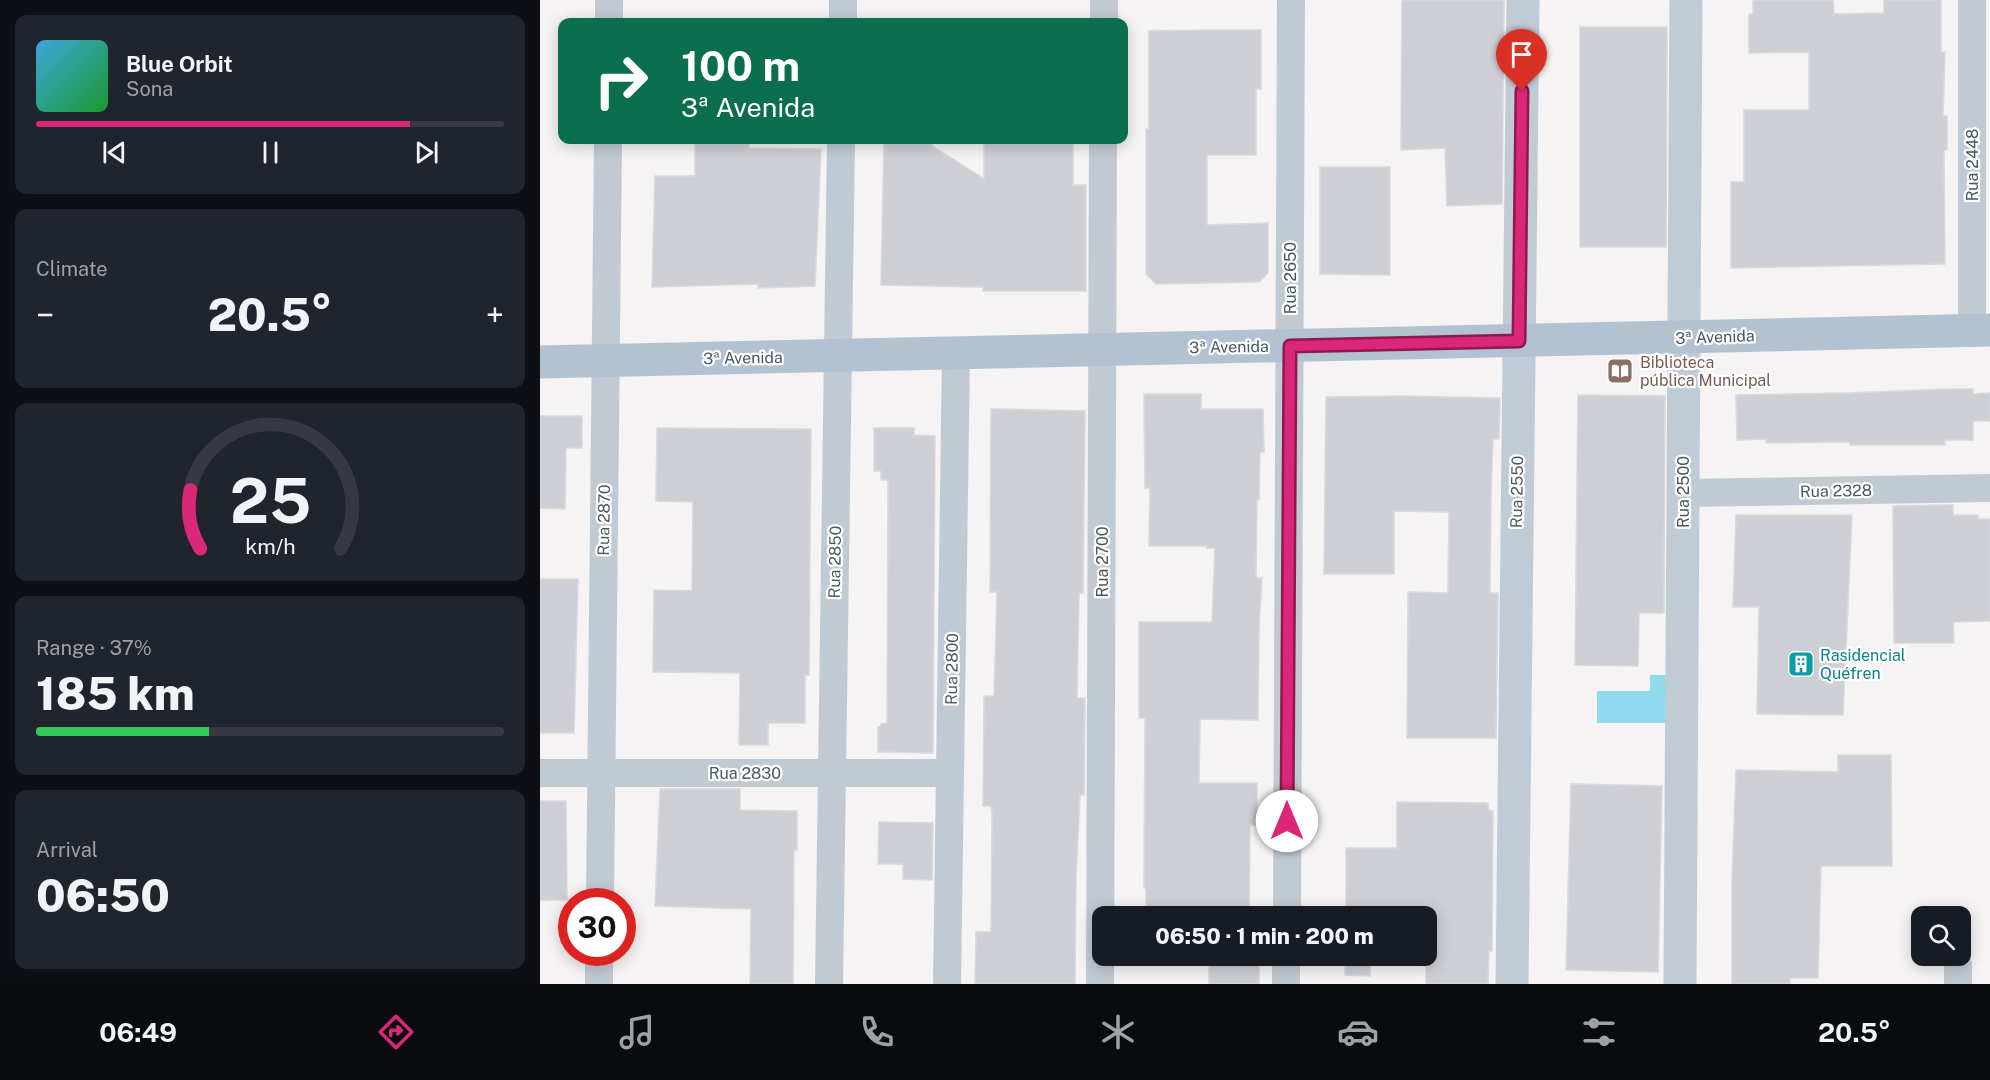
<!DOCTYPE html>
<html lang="en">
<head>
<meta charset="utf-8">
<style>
  :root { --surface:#171b24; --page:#20242c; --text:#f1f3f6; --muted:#9ea1a6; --line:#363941; --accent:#db2777 }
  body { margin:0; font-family:"Public Sans",sans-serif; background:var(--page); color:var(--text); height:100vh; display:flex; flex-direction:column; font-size:22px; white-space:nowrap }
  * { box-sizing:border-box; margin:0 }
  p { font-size:20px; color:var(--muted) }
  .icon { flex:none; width:33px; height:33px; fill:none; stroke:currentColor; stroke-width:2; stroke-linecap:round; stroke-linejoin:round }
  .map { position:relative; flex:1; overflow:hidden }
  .sheet { display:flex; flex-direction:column; gap:15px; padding:15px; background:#0d0f14; width:540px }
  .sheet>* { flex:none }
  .banner { position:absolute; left:18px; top:18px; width:570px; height:126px; border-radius:12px; box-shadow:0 3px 15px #0003; background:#0b6e4f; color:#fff; overflow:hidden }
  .buttons { position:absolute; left:1371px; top:906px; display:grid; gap:12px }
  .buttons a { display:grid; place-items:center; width:60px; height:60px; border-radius:12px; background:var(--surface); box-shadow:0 3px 15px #0003; font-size:30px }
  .speed { position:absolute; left:18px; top:888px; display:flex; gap:12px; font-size:30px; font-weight:700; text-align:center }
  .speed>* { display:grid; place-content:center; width:78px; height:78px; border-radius:50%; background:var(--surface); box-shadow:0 3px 15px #0003; line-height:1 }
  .speed .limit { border:9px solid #d22; background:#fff; color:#111 }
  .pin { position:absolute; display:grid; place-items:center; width:51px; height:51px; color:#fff; margin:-62px -26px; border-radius:50% 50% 50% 0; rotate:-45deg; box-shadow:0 0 6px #0007 }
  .pin .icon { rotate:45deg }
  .me { position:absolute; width:66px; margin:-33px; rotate:0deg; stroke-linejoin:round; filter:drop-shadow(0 0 4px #0008) }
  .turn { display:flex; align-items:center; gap:21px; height:126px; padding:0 24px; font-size:27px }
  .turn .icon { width:78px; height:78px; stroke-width:2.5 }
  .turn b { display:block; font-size:42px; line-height:51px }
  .big { font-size:45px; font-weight:800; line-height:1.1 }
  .sheet .widget { flex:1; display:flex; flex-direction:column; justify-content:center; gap:9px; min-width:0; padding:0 21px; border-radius:12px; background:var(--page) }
  .sheet .dial { align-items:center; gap:0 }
  .dial svg { height:156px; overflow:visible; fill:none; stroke:var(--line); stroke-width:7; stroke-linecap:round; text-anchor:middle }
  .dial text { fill:var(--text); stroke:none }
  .song { display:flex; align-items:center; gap:18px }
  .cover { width:72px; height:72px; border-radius:9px; background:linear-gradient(135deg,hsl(200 70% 55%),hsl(130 70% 35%)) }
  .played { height:6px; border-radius:3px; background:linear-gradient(90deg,var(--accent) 80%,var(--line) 80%) }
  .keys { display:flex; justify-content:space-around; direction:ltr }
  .heat { display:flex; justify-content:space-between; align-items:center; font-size:33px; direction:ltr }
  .charge { height:9px; border-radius:4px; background:linear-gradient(90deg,#34c759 37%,var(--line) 0) }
  .trip { position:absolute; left:552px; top:906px; width:345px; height:60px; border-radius:12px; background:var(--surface); box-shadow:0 3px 15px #0003; font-weight:800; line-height:60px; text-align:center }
  .tabs { display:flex; height:96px; justify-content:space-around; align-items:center; background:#090b0e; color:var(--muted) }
  .tabs .icon { width:42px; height:42px }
  .tabs .active { color:var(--accent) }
  .tabs b { font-size:27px; color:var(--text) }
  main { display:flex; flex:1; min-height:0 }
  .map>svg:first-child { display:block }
</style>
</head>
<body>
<main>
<section class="sheet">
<div class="widget">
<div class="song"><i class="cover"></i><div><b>Blue Orbit</b><p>Sona</p></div></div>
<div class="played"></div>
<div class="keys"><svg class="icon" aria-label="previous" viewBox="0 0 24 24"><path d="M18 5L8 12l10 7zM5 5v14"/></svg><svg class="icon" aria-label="pause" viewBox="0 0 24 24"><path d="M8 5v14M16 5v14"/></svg><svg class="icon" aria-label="next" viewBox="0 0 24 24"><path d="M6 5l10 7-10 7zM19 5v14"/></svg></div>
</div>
<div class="widget"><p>Climate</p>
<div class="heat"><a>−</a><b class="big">20.5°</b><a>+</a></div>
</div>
<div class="widget dial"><svg viewBox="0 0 100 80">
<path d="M14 69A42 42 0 1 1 86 69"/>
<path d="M14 69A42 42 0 0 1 9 39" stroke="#db2777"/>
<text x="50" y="56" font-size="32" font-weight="700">25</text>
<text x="50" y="72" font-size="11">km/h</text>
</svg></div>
<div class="widget"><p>Range · 37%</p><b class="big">185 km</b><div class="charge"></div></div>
<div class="widget"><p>Arrival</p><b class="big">06:50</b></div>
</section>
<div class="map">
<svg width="1450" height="984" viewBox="0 0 1450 984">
  <rect width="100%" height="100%" fill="#f5f3f3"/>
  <path fill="#90daee" d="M 1110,675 L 1130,675 L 1129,723 L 1057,723 L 1057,691 L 1110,691 Z"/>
  <path fill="#cdcfd5" stroke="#d7d9de" stroke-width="1.5" d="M 862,0 L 964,0 L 962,204 L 907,206 L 905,148 L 861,150 Z
    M 1213,0 L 1293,0 L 1294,14 L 1344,13 L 1344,0 L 1401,0 L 1401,52 L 1405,52 L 1403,116 L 1407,116 L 1407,150 L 1404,150 L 1405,264 L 1191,268 L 1191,182 L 1204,182 L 1204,110 L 1269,110 L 1269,52 L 1209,53 L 1209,14 L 1213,14 Z
    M 1040,27 L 1127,27 L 1126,247 L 1040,247 Z
    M 667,30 L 721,30 L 721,89 L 716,89 L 716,155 L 667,155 L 667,225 L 728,223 L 728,273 L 719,282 L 616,284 L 606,274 L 606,129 L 609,129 L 609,31 Z
    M 155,140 L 209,140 L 209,148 L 281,149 L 275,286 L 218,288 L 218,284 L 112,287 L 115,176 L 155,176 Z
    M 344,140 L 392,140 L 392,146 L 444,179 L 444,140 L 533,140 L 533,185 L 546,185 L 546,291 L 443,291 L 443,287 L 341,285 Z
    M 780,167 L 850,167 L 850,275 L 780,274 Z
    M 1408,389 L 1433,389 L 1433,394 L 1450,393 L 1450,421 L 1433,421 L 1433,440 L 1405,440 L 1405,445 L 1310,445 L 1310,442 L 1226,443 L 1226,439 L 1197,440 L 1196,395 L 1309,393 Z
    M 604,394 L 661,394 L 661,409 L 723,409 L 724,452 L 720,452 L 719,500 L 717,500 L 716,578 L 722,578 L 719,627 L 718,720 L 660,719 L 659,783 L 717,783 L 717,825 L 710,825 L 709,916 L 669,916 L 669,914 L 608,914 L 609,906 L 606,905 L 606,888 L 604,888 L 605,718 L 599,718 L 599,622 L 672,622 L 675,548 L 667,548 L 667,546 L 609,546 L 610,488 L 605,488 Z
    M 1038,395 L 1125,396 L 1124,613 L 1099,613 L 1098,666 L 1035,665 Z
    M 862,396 L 960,398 L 959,439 L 953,439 L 951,494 L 950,593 L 958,593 L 956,738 L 867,738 L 868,592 L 908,593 L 909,512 L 854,511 L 854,574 L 784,574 L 786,397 Z
    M 451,409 L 545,411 L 543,593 L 539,593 L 537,698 L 545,698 L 544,795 L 540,795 L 536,878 L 535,984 L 435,984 L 436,932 L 451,932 L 452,814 L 451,806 L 443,806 L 444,696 L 454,696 L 457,592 L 450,592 Z
    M 0,416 L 42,416 L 42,448 L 26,448 L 25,509 L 0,508 Z
    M 117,428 L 271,429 L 269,675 L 265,675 L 265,723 L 228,723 L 228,745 L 199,745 L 200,673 L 113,672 L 114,590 L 152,591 L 153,502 L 116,501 Z
    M 334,428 L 374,428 L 374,435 L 395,436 L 393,753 L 338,752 L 338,727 L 341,726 L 341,724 L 347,723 L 348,480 L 341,480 L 341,471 L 334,471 Z
    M 1413,505 L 1413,515 L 1438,515 L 1438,519 L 1450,519 L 1450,621 L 1413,622 L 1414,643 L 1354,643 L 1353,506 Z
    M 1196,515 L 1312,515 L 1303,715 L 1217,714 L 1219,607 L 1193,607 Z
    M 0,579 L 38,579 L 34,733 L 0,733 Z
    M 1298,755 L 1351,755 L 1352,866 L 1281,866 L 1278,978 L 1250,978 L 1250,984 L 1192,984 L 1192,881 L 1196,770 L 1298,772 Z
    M 1031,784 L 1122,786 L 1118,972 L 1026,970 Z
    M 120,789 L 200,789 L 200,810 L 257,811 L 257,850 L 254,850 L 253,984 L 210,984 L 211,909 L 115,906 Z
    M 0,801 L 26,801 L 27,900 L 0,900 Z
    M 857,802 L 948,803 L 948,810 L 953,811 L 952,951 L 949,951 L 948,984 L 886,984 L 886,916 L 806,916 L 806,848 L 857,848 Z
    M 339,822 L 393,823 L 392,880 L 363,879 L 363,864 L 338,864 Z
    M 669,956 L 719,956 L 719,984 L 669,984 Z
    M 805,956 L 830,956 L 830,976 L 805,975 Z"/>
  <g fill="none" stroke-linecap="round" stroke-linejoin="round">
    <path stroke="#c1cad2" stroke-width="28" d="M 69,22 L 69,0
      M 303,22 L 303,0
      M 564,22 L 564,0
      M 1432,331 L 1432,0
      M 1143,493 L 1450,488
      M 0,773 L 410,773
      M 60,902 L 68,140
      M 747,916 L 751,0
      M 59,984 L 59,952
      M 289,984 L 301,140
      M 407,984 L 416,353
      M 560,984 L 563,140
      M 746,984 L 746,956
      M 1418,984 L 1418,965"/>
    <path stroke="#c1cbd6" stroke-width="33" d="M 972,984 L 983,0
      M 1140,984 L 1146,0"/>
    <path stroke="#b3c2d1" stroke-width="33" d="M 0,362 L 1450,330"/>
  </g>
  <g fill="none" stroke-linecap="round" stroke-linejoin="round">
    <defs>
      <path id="route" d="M 747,821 L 750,346 L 979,341 L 982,91"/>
    </defs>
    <use href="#route" stroke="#8e194d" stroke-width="15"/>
    <use href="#route" stroke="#db2777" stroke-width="10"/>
  </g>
  <defs>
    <symbol id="library-square" viewBox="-11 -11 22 22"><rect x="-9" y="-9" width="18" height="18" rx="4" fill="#8d6e63" stroke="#fff"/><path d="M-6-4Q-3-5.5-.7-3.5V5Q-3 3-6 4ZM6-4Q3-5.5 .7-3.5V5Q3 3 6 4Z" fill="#fff"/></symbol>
    <symbol id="building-square" viewBox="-11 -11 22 22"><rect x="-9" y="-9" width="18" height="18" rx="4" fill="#0f9aa8" stroke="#fff"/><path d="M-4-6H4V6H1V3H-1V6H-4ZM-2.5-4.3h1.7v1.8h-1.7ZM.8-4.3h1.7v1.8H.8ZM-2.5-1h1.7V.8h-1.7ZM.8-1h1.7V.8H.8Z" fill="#fff"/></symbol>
  </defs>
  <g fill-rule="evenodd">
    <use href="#library-square" x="1065" y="356" width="30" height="30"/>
    <use href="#building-square" x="1246" y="649" width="30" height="30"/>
  </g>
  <g text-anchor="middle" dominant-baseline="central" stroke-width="4.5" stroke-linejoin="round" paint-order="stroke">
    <g font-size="16" fill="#4a5661" stroke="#fff">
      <text transform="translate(1432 165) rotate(-90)">Rua 2448</text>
      <text transform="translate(750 278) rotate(-90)">Rua 2650</text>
      <text transform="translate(1175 337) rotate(-2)">3ª Avenida</text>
      <text transform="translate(689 347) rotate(-1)">3ª Avenida</text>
      <text transform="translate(203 358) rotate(-1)">3ª Avenida</text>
      <text transform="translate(1296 491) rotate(-1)">Rua 2328</text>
      <text transform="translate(977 492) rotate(-89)">Rua 2550</text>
      <text transform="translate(1143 492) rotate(-90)">Rua 2500</text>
      <text transform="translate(64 520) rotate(-89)">Rua 2870</text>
      <text transform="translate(295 562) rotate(-89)">Rua 2850</text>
      <text transform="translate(562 562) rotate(-90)">Rua 2700</text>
      <text transform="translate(412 669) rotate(-89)">Rua 2800</text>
      <text x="205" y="773">Rua 2830</text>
    </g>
    <g font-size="16" fill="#785e54" stroke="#fff" text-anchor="start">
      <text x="1100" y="362">Biblioteca<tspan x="1100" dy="18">pública Municipal</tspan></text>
    </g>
    <g font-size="16" fill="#0d838f" stroke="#fff" text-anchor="start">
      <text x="1280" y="655">Rasidencial<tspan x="1280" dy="18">Quéfren</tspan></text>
    </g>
  </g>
</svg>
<div class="buttons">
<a><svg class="icon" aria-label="search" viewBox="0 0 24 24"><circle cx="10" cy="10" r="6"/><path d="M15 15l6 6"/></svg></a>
</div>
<div class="speed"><div class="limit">30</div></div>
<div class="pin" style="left:982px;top:91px;background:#d93025"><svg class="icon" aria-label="arrive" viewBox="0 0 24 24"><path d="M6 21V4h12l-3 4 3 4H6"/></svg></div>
<svg class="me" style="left:747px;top:821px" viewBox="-20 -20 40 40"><circle r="19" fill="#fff"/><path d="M0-13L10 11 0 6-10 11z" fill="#db2777"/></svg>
<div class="trip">06:50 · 1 min · 200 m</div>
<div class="banner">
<div class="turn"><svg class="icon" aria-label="right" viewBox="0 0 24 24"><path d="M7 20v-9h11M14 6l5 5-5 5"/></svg><div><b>100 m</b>3ª Avenida</div></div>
</div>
</div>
</main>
<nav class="tabs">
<b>06:49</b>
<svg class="icon active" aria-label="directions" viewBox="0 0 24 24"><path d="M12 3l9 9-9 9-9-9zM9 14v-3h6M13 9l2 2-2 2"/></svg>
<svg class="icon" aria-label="music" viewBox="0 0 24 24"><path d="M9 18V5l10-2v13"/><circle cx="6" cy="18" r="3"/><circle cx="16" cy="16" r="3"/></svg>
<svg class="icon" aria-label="phone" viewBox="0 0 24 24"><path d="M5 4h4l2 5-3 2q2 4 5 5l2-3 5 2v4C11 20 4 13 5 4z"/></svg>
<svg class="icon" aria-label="climate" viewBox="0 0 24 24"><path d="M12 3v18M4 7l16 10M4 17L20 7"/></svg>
<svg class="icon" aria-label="car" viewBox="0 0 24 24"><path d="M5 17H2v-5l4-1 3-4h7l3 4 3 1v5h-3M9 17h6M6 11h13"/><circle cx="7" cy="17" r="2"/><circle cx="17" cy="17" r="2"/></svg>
<svg class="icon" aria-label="filters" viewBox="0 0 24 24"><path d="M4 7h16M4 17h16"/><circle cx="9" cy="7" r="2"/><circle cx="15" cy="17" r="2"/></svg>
<b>20.5°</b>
</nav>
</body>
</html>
